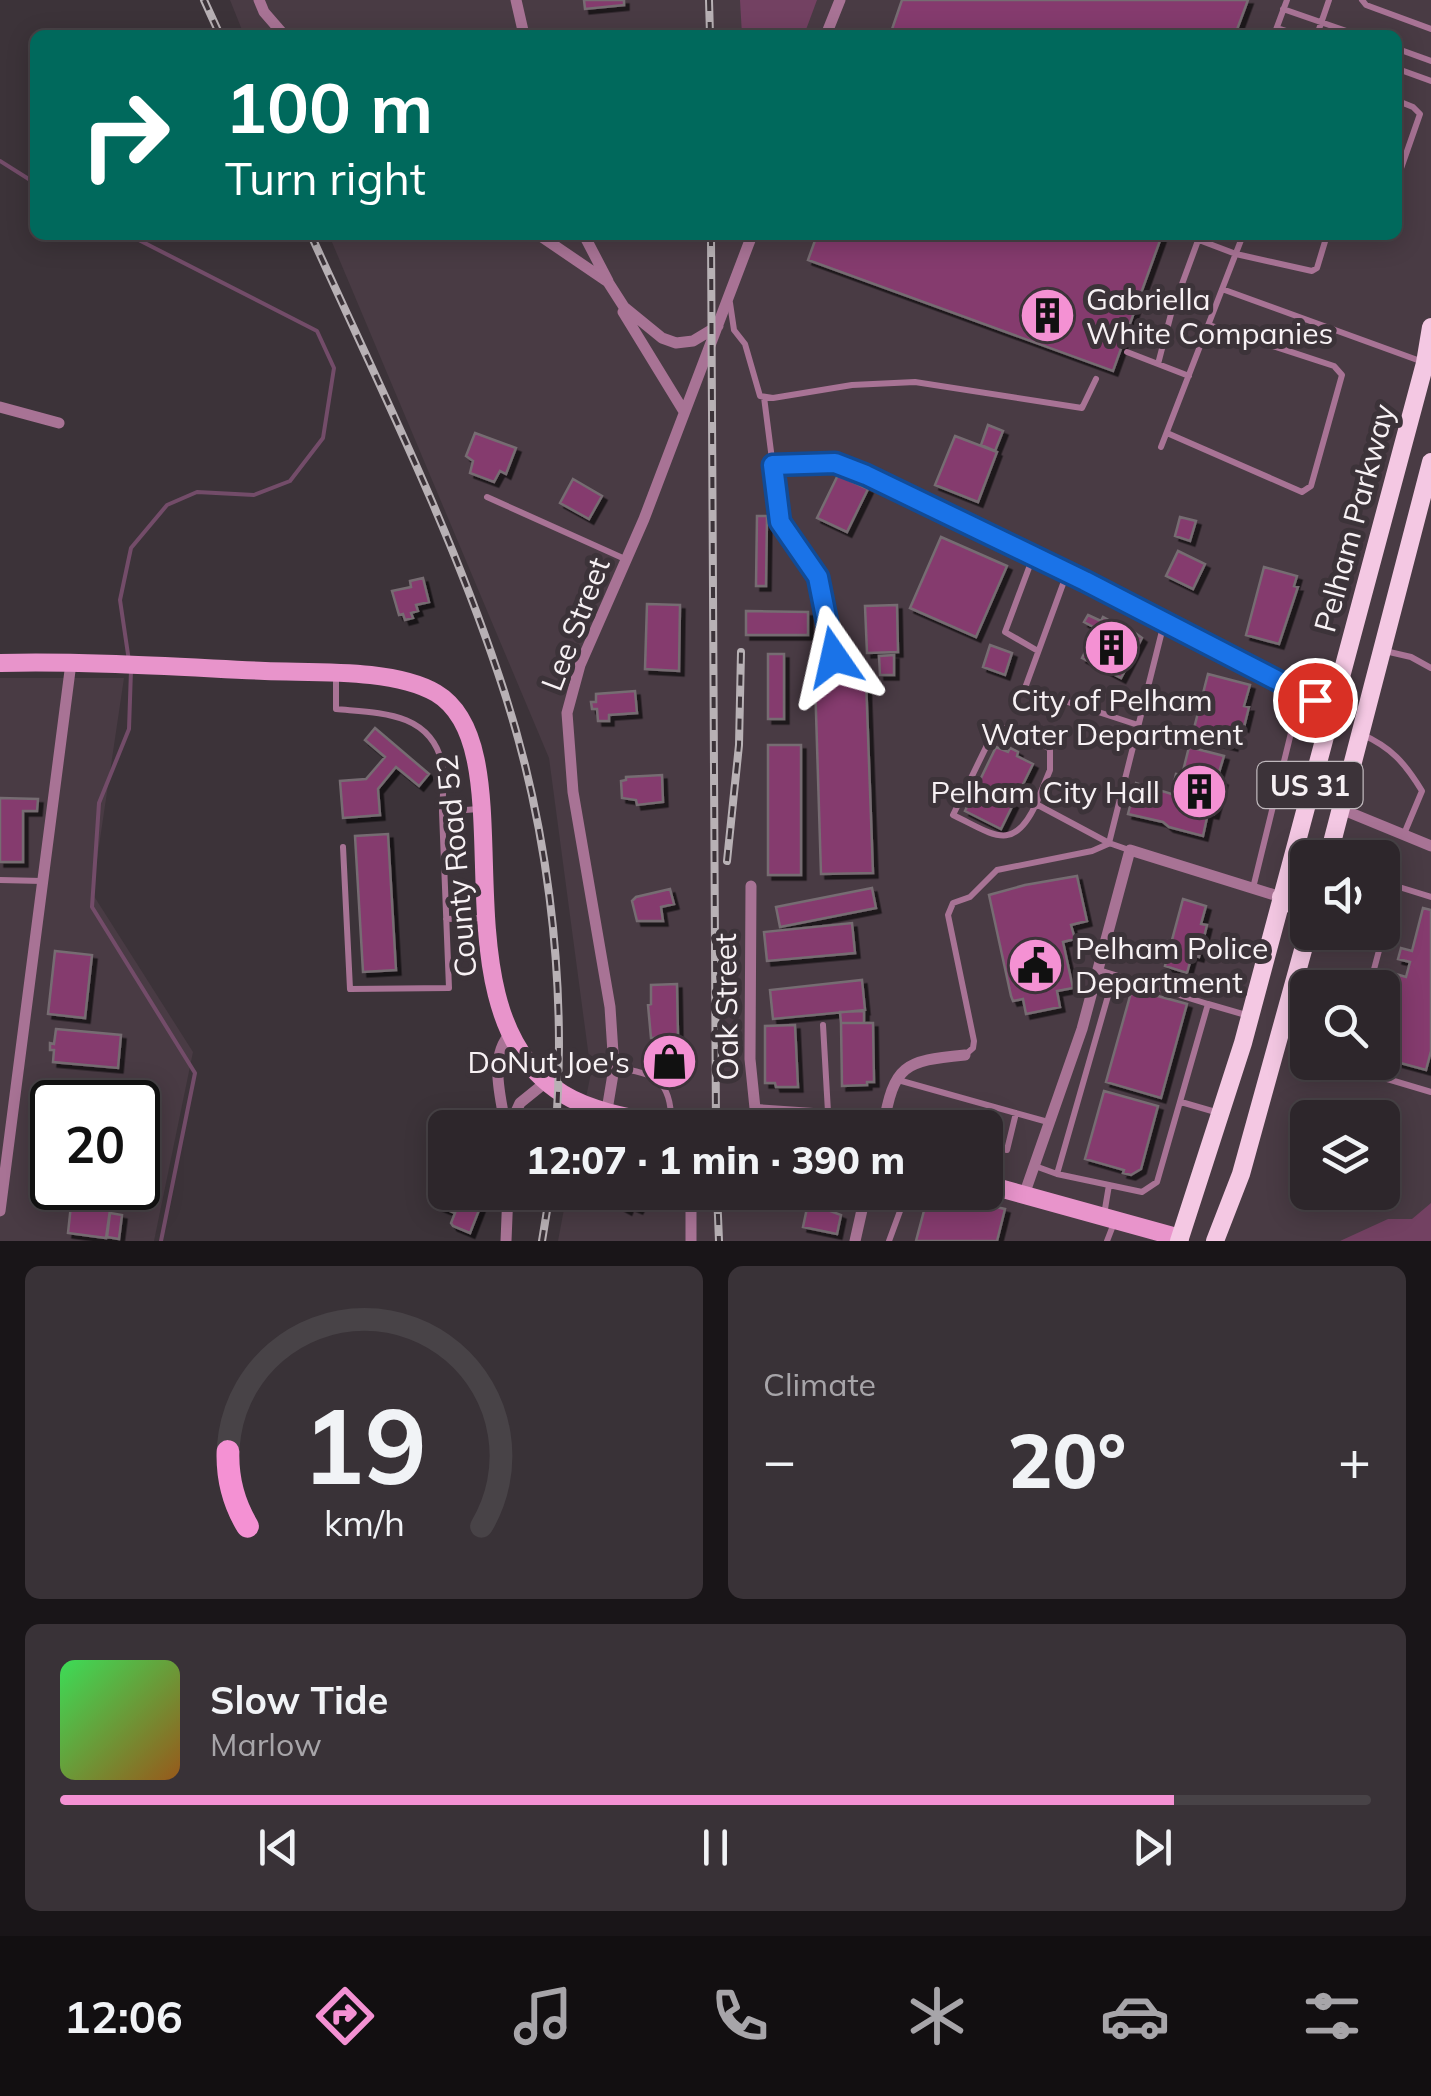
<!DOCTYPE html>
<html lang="en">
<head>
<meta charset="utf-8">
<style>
  :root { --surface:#2d262b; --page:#393237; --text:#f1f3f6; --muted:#a7a5a9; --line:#484347; --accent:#f491d3 }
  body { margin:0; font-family:Mulish,sans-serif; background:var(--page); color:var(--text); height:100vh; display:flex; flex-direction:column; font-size:38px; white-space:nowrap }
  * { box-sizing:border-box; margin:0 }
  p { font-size:32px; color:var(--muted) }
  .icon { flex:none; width:55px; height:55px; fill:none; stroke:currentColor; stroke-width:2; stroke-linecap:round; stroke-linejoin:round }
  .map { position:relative; height:1241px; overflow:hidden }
  .side { display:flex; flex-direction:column; gap:25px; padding:25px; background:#191518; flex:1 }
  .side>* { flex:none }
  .guide { position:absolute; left:30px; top:30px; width:1372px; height:210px; border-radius:15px; box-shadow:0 5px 25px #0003,0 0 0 2px var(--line); background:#00695c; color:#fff; overflow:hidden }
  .fabs { position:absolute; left:1290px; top:840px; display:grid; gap:20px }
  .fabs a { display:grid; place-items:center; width:110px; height:110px; border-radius:15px; background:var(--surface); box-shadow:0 5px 25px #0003,0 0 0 2px var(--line); font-size:50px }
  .speed { position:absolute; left:30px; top:1080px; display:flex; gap:20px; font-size:50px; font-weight:700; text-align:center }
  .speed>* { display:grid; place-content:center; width:130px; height:130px; border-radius:50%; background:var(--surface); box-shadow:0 5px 25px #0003,0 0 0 2px var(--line); line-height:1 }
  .speed .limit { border:5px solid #111; border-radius:15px; background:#fff; color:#111 }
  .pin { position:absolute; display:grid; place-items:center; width:85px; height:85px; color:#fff; margin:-42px; border:5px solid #fff; border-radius:50%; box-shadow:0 2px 10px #0007 }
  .me { position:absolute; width:110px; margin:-55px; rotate:349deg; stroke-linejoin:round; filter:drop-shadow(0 0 8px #0008) }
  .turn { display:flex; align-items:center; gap:35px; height:210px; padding:0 30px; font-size:45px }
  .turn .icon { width:130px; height:130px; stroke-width:2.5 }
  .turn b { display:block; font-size:70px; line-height:85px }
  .big { font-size:75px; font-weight:800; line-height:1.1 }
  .side .card { flex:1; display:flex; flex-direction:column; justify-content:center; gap:15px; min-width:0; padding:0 35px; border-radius:15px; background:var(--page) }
  .side .dial { align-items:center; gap:0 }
  .dial svg { height:260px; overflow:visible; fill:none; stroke:var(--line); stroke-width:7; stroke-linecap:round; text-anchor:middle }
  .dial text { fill:var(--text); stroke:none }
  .song { display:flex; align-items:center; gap:30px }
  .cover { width:120px; height:120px; border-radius:15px; background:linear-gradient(135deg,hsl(130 70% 55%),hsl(30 70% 35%)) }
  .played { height:10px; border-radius:5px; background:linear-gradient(90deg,var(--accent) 85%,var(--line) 85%) }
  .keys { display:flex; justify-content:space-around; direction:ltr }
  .heat { display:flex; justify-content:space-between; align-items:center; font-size:55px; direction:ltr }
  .side .tiles { flex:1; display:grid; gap:25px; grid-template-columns:1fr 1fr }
  .card:last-child { grid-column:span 2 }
  .trip { position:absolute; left:428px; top:1110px; width:575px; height:100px; border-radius:15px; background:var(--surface); box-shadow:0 5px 25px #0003,0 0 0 2px var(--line); font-weight:800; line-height:100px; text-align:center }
  .tab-bar { display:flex; height:160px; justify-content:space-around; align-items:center; background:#120f11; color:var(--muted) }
  .tab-bar .icon { width:70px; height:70px }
  .tab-bar .active { color:var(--accent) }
  .tab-bar b { font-size:45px; color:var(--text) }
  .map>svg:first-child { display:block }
</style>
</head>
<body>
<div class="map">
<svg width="1431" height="1241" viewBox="0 0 1431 1241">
  <defs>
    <filter id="shadow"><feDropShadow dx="4.5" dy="4.5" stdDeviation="0" flood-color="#0009"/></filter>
  </defs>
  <rect width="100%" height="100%" fill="#3c3339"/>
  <path fill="#493b44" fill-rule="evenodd" d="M 230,0 L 1431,0 L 1431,1215 L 1394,1241 L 558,1241 L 567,1193 L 985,1192 L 985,1128 L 580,1127 L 591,1073 L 549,758 L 329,235 L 1398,235 L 1398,35 L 244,35 ZM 1308,858 L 1382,858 L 1382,932 L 1308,932 ZM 1308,988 L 1382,988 L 1382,1062 L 1308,1062 ZM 1308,1118 L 1382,1118 L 1382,1192 L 1308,1192 Z
    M 0,678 L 124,678 L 92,893 L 193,1052 L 154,1241 L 0,1241 ZM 52,1102 L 138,1102 L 138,1188 L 52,1188 Z"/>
  <path fill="#734162" d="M 740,0 L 817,0 L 804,35 L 742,35 Z
    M 1431,1203 L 1431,1241 L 1340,1241 L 1388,1219 L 1412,1219 Z"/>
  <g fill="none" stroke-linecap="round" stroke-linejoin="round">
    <path stroke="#734c69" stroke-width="4" d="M 0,161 L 35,183
      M 129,235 L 317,331 L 334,368 L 323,438 L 290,481 L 254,495 L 197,492 L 167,505 L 131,548 L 120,600 L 129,661
      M 131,670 L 129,729 L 99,803 L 92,907 L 195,1073 L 161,1241"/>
  </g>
  <path fill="#853b6e" stroke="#766c72" stroke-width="2.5" filter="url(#shadow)" d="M 584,0 L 624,0 L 624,5 L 585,9 Z
    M 902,0 L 1248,0 L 1235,35 L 890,35 Z
    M 817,235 L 1162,235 L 1113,371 L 808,260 Z
    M 988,425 L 1003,431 L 995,451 L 981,445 Z
    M 475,433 L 516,448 L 506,474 L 500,471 L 494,482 L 470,473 L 473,461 L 466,456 Z
    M 955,436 L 997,452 L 978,502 L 935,485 Z
    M 838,475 L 868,489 L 847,532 L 817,518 Z
    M 573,479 L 602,496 L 589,519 L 560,503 Z
    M 757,516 L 767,516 L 766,586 L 756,586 Z
    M 1180,517 L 1196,521 L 1190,541 L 1175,536 Z
    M 941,537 L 1007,566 L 976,637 L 910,608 Z
    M 1178,551 L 1205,564 L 1193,589 L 1166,576 Z
    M 1264,567 L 1297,576 L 1294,586 L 1298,587 L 1279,644 L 1246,635 Z
    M 423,578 L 429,602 L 416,605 L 418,611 L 411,613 L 413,618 L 405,620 L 403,614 L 399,615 L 392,591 L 411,587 L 410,581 Z
    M 647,604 L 680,605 L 679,671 L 645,669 Z
    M 897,605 L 898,652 L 867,653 L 865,606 Z
    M 746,611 L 808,612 L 808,635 L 746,635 Z
    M 1088,615 L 1101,621 L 1103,617 L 1123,628 L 1124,625 L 1142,638 L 1121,678 L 1082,658 L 1097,629 L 1084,622 Z
    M 990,645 L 1012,653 L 1005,675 L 983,667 Z
    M 768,654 L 784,654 L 784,719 L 768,719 Z
    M 894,655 L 894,675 L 880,675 L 879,656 Z
    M 1208,674 L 1250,685 L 1244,706 L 1249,707 L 1244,727 L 1239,725 L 1233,746 L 1192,736 Z
    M 866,679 L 873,873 L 821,874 L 815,680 Z
    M 635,691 L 637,713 L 609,715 L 609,721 L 598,721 L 597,709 L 592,709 L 591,702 L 596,702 L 596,694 Z
    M 375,728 L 429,774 L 419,786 L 396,767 L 378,789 L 380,815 L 343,818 L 340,781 L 366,779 L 385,757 L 365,740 Z
    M 768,745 L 801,745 L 801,875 L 768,875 Z
    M 996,747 L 1008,752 L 1010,748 L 1018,752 L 1017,756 L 1033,764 L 1001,829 L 965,811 Z
    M 1189,747 L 1224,756 L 1217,779 L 1223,781 L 1214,814 L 1208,813 L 1203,836 L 1169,827 L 1163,822 L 1128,814 L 1136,783 L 1178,796 L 1181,784 L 1174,783 L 1176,774 L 1182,775 Z
    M 662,775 L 663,802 L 637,805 L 636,800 L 622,798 L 621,781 L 626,780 L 626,777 Z
    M 0,798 L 38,799 L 37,811 L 23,811 L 23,862 L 0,862 Z
    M 388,834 L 396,970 L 363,972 L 355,836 Z
    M 1077,876 L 1087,921 L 1071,925 L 1075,939 L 1063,942 L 1073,988 L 1057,991 L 1060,1007 L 1026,1014 L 1023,999 L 1013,1001 L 1011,996 L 989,895 L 1025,885 Z
    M 872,888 L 876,908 L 780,927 L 776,907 Z
    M 670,889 L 674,904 L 661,907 L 663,921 L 637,921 L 632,901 L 636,897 Z
    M 1183,899 L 1206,906 L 1201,924 L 1207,925 L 1199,957 L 1192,955 L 1187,973 L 1165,966 Z
    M 1423,908 L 1431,910 L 1431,1051 L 1426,1070 L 1382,1058 L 1382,1029 L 1386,1015 L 1382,1014 L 1382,1001 L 1390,1003 L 1396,974 L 1406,977 L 1410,962 L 1398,959 L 1401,948 L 1412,951 Z
    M 852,923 L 855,953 L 767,961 L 764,932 Z
    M 55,951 L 92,955 L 85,1018 L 48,1014 Z
    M 862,980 L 865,1010 L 773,1019 L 770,990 Z
    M 677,984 L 678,1037 L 651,1038 L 648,1005 L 651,1004 L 651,985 Z
    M 1132,989 L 1187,1004 L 1161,1098 L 1106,1082 Z
    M 864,1011 L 864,1023 L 841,1023 L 840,1012 Z
    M 841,1023 L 873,1023 L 874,1082 L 867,1082 L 867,1085 L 842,1086 Z
    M 795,1025 L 798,1087 L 776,1087 L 775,1083 L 765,1083 L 765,1026 Z
    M 56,1029 L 121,1035 L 118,1068 L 53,1062 L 54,1050 L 50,1050 L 50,1043 L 54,1044 Z
    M 668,1046 L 683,1061 L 667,1078 L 652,1064 Z
    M 130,1090 L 153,1091 L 153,1107 L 129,1102 Z
    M 1104,1091 L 1158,1106 L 1141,1169 L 1131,1175 L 1123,1173 L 1124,1170 L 1085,1159 Z
    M 437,1187 L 481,1205 L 470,1233 L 453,1226 L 451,1223 L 455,1213 L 431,1203 Z
    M 621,1192 L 647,1192 L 638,1209 L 629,1205 L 627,1210 L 616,1204 Z
    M 929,1192 L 1005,1209 L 997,1241 L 916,1241 Z
    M 71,1205 L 110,1210 L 106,1238 L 68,1233 Z
    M 817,1206 L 841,1215 L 837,1234 L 803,1227 L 807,1208 L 816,1210 Z
    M 110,1213 L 122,1215 L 119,1239 L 107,1237 Z"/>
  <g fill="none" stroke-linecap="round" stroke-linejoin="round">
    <path stroke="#a87395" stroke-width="6" d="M 1362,0 L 1366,5 L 1431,29
      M 1283,9 L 1358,35
      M 1277,28 L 1299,35
      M 1274,35 L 1287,0
      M 1317,35 L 1329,0
      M 1398,49 L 1431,61
      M 1398,69 L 1431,81
      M 1398,101 L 1413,107 L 1420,114 L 1398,177
      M 1199,240 L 1236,254 L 1312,271 L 1317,268 L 1327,235
      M 1222,289 L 1423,362
      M 730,303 L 734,330 L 745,344 L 760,396 L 773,398 L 852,385 L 915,382 L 1082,408 L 1096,379
      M 1127,352 L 1189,376
      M 1158,364 L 1171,314 L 1200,235
      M 764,397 L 780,522 L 818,577 L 835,657
      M 1167,433 L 1302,492 L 1311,486 L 1342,375 L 1334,366 L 1209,325
      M 1161,447 L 1243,235
      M 773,465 L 835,463 L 945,515
      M 487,497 L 625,559
      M 1033,557 L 1005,632 L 1038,651
      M 1067,573 L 1025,688 L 1138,725
      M 1385,651 L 1411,657 L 1431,668
      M 336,676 L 336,709 C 377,713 430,711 442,763 C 446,778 442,797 442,812 L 478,809
      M 1361,734 C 1391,747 1405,763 1422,791 L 1404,834
      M 1036,804 C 1013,854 993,834 953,815 L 991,737 L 1000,729 L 1011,727 L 1050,749 L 1050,770 L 1036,804 L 1109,843
      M 343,847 L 350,989 L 449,988 L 442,812
      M 1129,850 L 1109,843 L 1164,623
      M 0,880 L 42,881
      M 1253,888 L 1301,692
      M 446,919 L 484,918
      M 1308,936 L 1381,943 L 1369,988
      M 1381,943 L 1399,887 L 1431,897
      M 1099,970 L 1208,1004 L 1157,1182 L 1142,1192 L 1109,1185 L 1104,1215
      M 1208,1004 L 1246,1015
      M 965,1055 L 973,1048 L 974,1041 L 948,915 L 953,903 L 970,897 L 997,870 L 1092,851 L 1108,844
      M 1349,1062 L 1347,1067 L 1431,1092
      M 615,1068 C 655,1072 672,1081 671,1123
      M 898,1080 L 1048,1122
      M 1181,1102 L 1219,1113
      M 756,1107 L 828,1112 L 823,1025
      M 828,1112 L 828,1128
      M 885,1122 L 908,1128
      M 985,1145 L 1007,1150 L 1016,1113
      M 1035,1166 L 1057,1174
      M 1109,1185 L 1057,1174 L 1114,975
      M 889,1241 L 907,1192
      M 1107,1241 L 1114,1223"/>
    <path stroke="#a87395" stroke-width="11" d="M 259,0 L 264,12 L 284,35
      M 516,0 L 524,35
      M 826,35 L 840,0
      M 539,235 L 608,282 L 624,307 L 662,338 L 676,343 L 693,341 L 718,326
      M 584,235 L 608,281
      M 623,312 L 683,410
      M 0,407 L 59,423
      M 945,515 L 1085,581 L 1331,706
      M 1341,809 L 1431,846
      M 751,886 L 750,1059 L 757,1128
      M 607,1110 L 614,1068 L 610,1007 L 573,792 L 567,713 L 580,665 L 644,519 L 752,235
      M 509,1127 L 520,1103 L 546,1082
      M 506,1128 C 501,1099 488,1056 511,1033
      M 883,1128 C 894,1064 904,1061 965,1055
      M 691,1192 L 691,1241
      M 1024,1195 L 1082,1029 L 1130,850 L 1281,897
      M 0,1211 L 71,663
      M 506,1241 L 508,1192
      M 855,1241 L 866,1192"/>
    <path stroke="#e894cb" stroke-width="18" d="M 0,663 C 88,661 177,667 265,671 C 314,673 393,668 436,693 C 532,750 427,1010 563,1094 C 597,1115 647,1120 686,1128
      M 985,1184 L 1180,1238"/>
    <path stroke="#f4c8e3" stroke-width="18" d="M 1328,858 L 1431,462
      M 1281,897 L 1308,915
      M 1179,1241 L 1243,1043 L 1425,363 L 1431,327
      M 1215,1241 L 1241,1174 L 1308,932"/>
    <defs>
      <path id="rail" d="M 204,0 L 220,35
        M 709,0 L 710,35
        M 311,235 C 376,379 448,523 498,673 C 547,816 567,976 556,1128
        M 711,235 L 716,1128
        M 727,861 L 739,745 L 741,652
        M 717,1192 L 719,1241
        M 542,1241 L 550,1192"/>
    </defs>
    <use href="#rail" stroke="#b8b1b5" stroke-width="8"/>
    <use href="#rail" stroke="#3c3339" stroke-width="4" stroke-dasharray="11" stroke-linecap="butt"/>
  </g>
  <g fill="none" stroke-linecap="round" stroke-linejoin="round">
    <defs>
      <path id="route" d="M 834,657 L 818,577 L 780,522 L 773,465 L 835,463 L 866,475 L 1085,581 L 1315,700"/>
    </defs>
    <use href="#route" stroke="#114b97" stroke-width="25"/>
    <use href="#route" stroke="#1a73e8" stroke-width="18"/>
  </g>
  <defs>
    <symbol id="building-disc" viewBox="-11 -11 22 22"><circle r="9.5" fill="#f491d3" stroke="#3c3339"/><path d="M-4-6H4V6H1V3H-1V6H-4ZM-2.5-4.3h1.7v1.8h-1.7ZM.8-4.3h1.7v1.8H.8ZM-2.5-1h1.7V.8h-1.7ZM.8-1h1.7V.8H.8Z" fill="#111"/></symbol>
    <symbol id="civic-disc" viewBox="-11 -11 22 22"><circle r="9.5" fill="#f491d3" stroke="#3c3339"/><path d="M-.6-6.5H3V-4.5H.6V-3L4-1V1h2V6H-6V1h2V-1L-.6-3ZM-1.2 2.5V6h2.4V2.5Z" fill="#111"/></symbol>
    <symbol id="shop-disc" viewBox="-11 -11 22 22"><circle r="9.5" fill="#f491d3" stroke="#3c3339"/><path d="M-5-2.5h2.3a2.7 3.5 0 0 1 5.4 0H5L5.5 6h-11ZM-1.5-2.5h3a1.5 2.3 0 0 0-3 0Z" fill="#111"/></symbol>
  </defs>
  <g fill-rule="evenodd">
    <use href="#building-disc" x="1016" y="284" width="63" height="63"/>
    <use href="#building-disc" x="1080" y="616" width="63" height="63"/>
    <use href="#building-disc" x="1168" y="760" width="63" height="63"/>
    <use href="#civic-disc" x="1004" y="934" width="63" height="63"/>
    <use href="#shop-disc" x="638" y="1030" width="63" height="63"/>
  </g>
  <g text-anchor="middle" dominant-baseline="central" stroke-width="10" stroke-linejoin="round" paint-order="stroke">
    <rect fill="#3c3339" stroke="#bfb8bc" stroke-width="2.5" x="1257.5" y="762" width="105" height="46" rx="8"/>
    <g font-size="28" font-weight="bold" fill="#f7f1f4">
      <text x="1310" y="785">US 31</text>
    </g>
    <g font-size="30" fill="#f7f1f4" stroke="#3c3339" text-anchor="start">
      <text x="1086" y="299">Gabriella<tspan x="1086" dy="34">White Companies</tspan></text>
      <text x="1112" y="700" text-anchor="middle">City of Pelham<tspan x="1112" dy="34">Water Department</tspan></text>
      <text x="1160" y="792" text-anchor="end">Pelham City Hall</text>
      <text x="1075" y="948">Pelham Police<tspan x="1075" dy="34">Department</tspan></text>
      <text x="630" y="1062" text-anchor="end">DoNut Joe's</text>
    </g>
    <g font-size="30" fill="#f7f1f4" stroke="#3c3339">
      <text transform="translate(1354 518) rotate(-75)">Pelham Parkway</text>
      <text transform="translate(575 624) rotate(-69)">Lee Street</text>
      <text transform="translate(456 866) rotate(-95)">County Road 52</text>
      <text transform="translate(726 1007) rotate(-91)">Oak Street</text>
    </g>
  </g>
</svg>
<div class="fabs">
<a><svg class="icon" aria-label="sound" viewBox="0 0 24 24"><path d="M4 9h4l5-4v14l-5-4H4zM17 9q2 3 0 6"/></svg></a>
<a><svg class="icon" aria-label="search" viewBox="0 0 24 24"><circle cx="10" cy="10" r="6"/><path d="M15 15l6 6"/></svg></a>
<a><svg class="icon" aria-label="layers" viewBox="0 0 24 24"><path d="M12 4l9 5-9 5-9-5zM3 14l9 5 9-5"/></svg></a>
</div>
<div class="speed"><div class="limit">20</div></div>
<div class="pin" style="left:1315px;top:700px;background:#d93025"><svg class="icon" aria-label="arrive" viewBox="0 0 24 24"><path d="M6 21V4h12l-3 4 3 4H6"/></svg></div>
<svg class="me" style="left:834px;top:657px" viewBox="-20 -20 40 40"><path d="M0-17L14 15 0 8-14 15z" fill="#1a73e8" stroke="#fff" stroke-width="4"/></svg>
<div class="trip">12:07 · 1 min · 390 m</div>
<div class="guide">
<div class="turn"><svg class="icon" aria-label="right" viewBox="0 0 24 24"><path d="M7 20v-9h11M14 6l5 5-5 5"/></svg><div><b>100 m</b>Turn right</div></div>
</div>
</div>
<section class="side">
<div class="tiles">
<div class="card dial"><svg viewBox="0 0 100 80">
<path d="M14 69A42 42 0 1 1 86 69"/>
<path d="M14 69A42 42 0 0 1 8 46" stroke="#f491d3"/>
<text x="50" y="56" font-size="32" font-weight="700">19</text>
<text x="50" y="72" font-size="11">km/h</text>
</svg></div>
<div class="card"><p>Climate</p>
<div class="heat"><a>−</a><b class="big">20°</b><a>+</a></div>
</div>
<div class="card">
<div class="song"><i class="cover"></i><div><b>Slow Tide</b><p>Marlow</p></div></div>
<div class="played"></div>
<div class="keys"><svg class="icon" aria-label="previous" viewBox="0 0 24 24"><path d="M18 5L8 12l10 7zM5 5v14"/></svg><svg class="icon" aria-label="pause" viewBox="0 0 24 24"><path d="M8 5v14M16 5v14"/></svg><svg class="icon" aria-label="next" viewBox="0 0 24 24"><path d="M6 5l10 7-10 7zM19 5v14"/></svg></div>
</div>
</div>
</section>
<nav class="tab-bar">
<b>12:06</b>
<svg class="icon active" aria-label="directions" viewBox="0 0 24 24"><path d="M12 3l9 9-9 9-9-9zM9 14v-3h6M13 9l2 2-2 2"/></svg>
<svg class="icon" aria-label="music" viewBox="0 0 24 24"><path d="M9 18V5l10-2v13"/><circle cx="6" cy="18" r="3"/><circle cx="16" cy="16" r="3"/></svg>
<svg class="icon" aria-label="phone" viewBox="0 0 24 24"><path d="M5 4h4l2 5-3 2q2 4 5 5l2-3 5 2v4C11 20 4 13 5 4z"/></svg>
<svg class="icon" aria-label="climate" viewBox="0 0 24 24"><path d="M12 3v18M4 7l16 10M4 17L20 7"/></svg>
<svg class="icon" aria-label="car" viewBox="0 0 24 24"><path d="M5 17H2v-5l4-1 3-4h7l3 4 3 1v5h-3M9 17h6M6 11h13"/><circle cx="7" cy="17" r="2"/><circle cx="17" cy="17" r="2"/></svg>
<svg class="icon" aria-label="filters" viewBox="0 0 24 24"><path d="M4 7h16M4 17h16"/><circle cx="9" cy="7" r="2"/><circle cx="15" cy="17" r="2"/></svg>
</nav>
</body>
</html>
